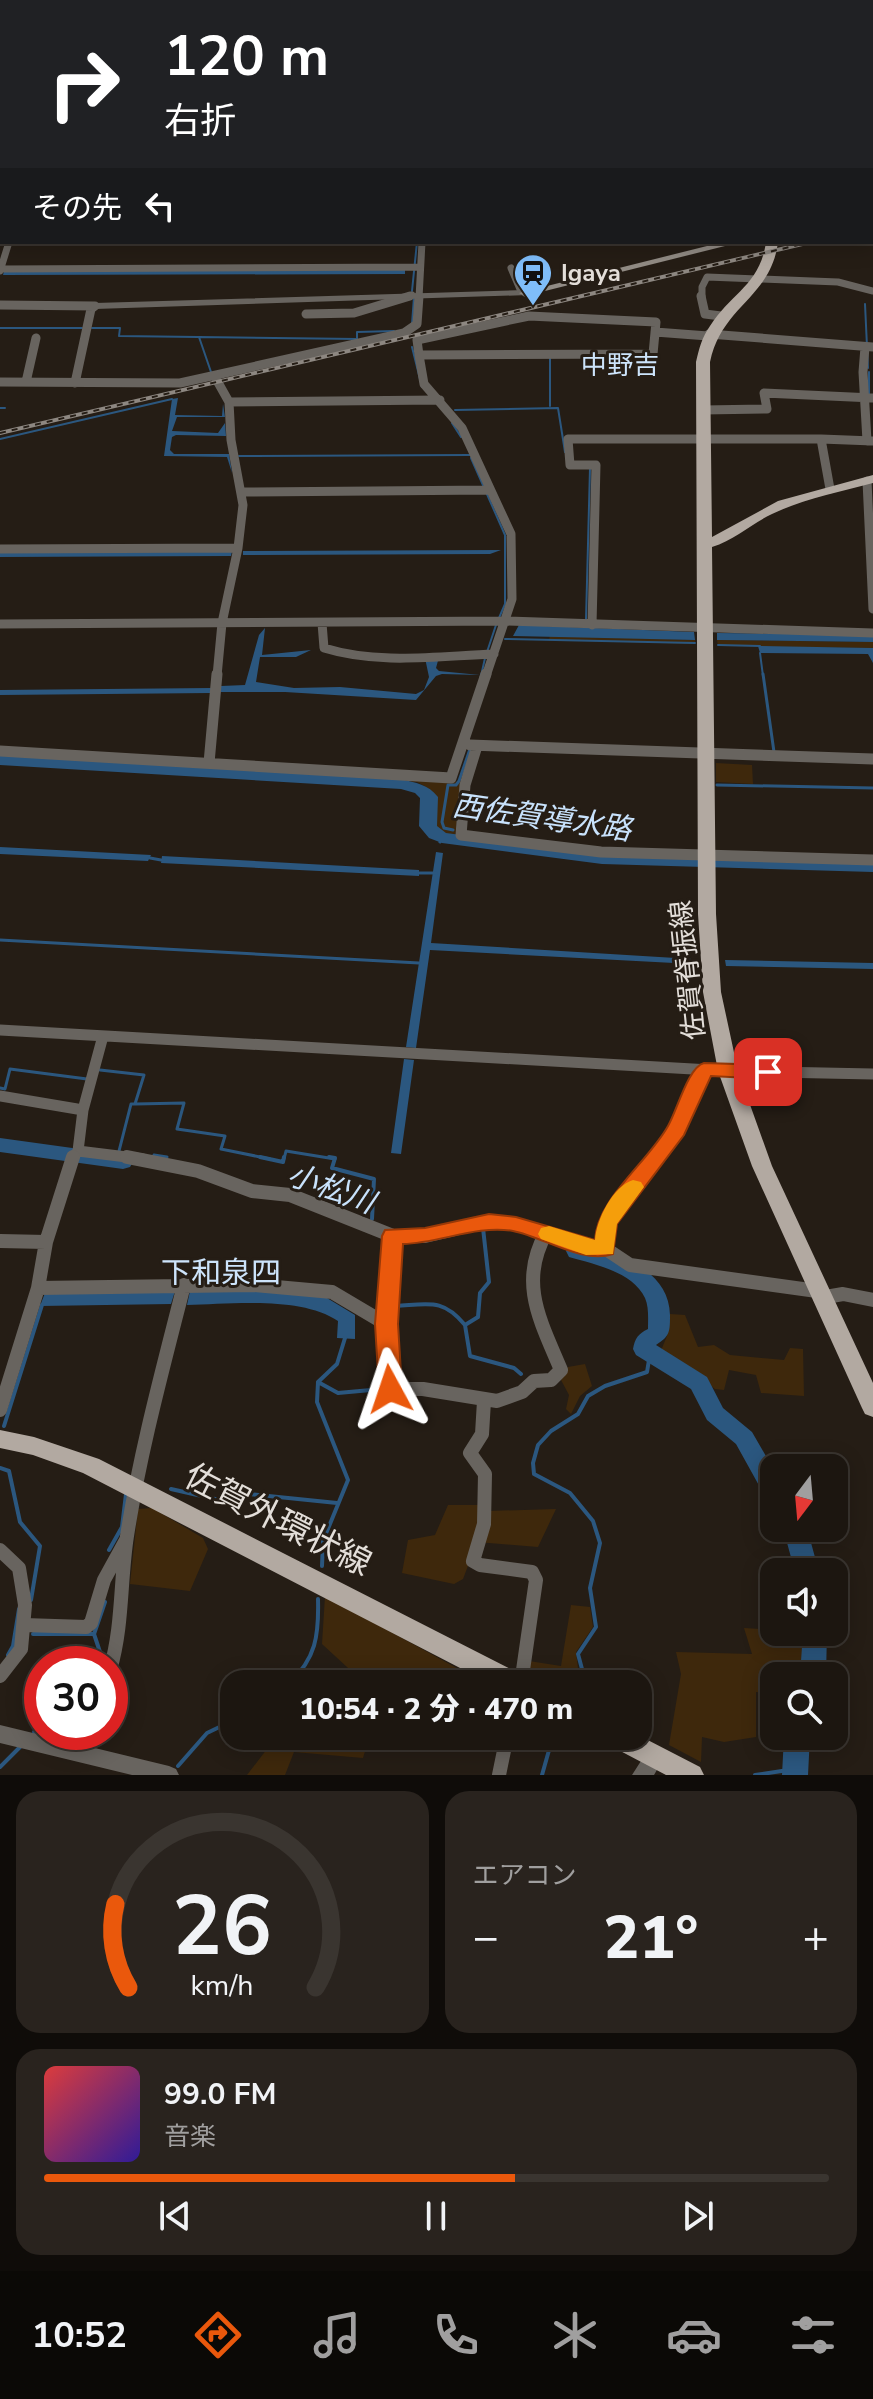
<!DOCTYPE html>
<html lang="ja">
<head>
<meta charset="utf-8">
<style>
  :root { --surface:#1c1610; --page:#29231e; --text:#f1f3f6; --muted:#a09f9f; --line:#3a3530; --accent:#ea580c }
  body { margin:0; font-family:"Nunito Sans","Noto Sans JP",sans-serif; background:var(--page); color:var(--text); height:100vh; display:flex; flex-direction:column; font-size:30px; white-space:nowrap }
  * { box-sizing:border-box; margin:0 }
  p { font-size:26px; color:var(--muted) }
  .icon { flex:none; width:44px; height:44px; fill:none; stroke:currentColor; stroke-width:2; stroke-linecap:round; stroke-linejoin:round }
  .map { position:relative; height:1775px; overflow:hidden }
  .details { display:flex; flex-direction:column; gap:16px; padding:16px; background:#0f0c09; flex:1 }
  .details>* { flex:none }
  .top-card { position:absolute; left:0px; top:0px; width:874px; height:244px; box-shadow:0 4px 20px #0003,0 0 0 2px var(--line); background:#202124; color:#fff; overflow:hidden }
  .needle { width:52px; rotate:196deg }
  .fabs { position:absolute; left:760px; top:1454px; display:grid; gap:16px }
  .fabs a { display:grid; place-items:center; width:88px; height:88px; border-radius:16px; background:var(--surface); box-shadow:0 4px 20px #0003,0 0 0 2px var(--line); font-size:40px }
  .speed { position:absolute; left:24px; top:1646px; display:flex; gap:16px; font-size:40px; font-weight:700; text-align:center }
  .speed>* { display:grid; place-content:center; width:104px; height:104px; border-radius:50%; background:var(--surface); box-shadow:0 4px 20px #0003,0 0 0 2px var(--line); line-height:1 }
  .speed .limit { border:12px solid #d22; background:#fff; color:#111 }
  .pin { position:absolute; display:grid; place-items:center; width:68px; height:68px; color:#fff; margin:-34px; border-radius:16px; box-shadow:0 4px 12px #0006 }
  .me { position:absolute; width:88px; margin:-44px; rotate:355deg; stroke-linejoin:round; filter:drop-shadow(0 0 6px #0008) }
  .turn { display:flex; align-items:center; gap:28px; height:168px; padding:0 32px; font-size:36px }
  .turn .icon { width:104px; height:104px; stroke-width:2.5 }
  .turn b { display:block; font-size:56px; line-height:68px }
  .then { display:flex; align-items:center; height:76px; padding:0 32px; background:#0003; gap:16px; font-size:30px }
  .big { font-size:60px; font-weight:800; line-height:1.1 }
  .details .tile { flex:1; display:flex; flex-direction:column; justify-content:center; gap:12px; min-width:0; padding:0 28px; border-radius:24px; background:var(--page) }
  .details .dial { align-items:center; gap:0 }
  .dial svg { height:208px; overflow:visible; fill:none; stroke:var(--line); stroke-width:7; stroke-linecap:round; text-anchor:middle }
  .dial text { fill:var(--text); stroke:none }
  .song { display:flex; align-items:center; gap:24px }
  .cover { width:96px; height:96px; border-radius:12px; background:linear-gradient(135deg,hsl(0 70% 55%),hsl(250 70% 35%)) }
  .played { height:8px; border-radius:4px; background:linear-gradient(90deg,var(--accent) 60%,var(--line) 60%) }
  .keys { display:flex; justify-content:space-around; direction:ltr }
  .heat { display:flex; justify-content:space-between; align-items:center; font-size:44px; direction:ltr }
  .details .tiles { flex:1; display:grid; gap:16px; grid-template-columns:1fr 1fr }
  .tile:last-child { grid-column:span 2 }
  .trip { position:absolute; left:220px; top:1670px; width:432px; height:80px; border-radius:24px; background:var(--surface); box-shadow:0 4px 20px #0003,0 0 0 2px var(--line); font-weight:800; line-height:80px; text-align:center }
  .tabs { display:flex; height:128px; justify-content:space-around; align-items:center; background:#0b0906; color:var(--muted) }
  .tabs .icon { width:56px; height:56px }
  .tabs .active { color:var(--accent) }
  .tabs b { font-size:36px; color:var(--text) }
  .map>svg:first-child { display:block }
</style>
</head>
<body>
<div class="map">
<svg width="873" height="1775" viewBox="0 0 873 1775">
  <rect width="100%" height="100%" fill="#251d15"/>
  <path fill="#3e280c" d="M 550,635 L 695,640 L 695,644 L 549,640 Z
    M 717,640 L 873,642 L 873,648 L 718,646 Z
    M 12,753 L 462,782 L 455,836 L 440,834 L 434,825 C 437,800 441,794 417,782 L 42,758 Z
    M 716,763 L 752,765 L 753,784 L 716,782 Z
    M 670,1314 L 685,1315 L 698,1347 L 714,1345 L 730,1355 L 784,1360 L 790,1348 L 803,1349 L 804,1396 L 761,1393 L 756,1375 L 729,1370 L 724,1390 L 715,1389 L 689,1368 L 660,1353 L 667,1336 Z
    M 585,1364 L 592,1386 L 580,1396 L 571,1414 L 566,1409 L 569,1395 L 561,1380 L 568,1367 Z
    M 448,1505 L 480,1505 L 488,1511 L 556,1509 L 538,1547 L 477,1542 L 463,1579 L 454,1584 L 402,1573 L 408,1540 L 435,1535 Z
    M 152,1508 L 203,1538 L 208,1549 L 190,1591 L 130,1584 L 138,1509 Z
    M 325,1596 L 486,1684 L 410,1684 L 398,1679 L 394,1684 L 359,1684 L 360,1679 L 322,1644 Z
    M 571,1605 L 590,1607 L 593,1627 L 576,1652 L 580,1684 L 553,1684 L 527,1670 L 529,1661 L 561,1666 Z
    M 744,1628 L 774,1630 L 781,1641 L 811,1644 L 806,1676 L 774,1676 L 774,1694 L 756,1692 L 756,1737 L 724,1742 L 702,1737 L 701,1762 L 669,1745 L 681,1674 L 676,1652 L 752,1654 Z
    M 277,1736 L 358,1736 L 368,1741 L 363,1758 L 294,1752 L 285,1775 L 247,1775 Z"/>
  <path fill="#2b577f" d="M 405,269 L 405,274 L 3,275 L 4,271 Z
    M 178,398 L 175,415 L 222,416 L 223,404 L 225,417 L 177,417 L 172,431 L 218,433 L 225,423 L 226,436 L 176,435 L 172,437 L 170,450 L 174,454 L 229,454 L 232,473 L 227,457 L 164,456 L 172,399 Z
    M 501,550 L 490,554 L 243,555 L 243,551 Z
    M 0,551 L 232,551 L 231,556 L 0,557 Z
    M 519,625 L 694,632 L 695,640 L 513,636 Z
    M 265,628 L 262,655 L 311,650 L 296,657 L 260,657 L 256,682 L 294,688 L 340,687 L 416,694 L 424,690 L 429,677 L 425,658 L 439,657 L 436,668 L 439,671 L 480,675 L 442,674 L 436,676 L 416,700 L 285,692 L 220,692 L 221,686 L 245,685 L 259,635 Z
    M 717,633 L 873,635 L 873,642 L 717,640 Z
    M 758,646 L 873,648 L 873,663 L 868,654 L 760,653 Z
    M 211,688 L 211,693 L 0,695 L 0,690 Z
    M 0,847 L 151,855 L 148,861 L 0,854 Z
    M 436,852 L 443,853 L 431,943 L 692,959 L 693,964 L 430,950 L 416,1048 L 406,1047 Z
    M 162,856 L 419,870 L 419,876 L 161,863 Z
    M 725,960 L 873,963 L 873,969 L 726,966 Z
    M 404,1059 L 414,1060 L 401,1154 L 391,1153 Z
    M 175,1291 L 171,1304 L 40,1306 L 45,1293 Z
    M 190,1291 L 265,1291 L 327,1298 L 355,1315 L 355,1339 L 337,1338 L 338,1321 C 301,1296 231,1304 187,1305 Z"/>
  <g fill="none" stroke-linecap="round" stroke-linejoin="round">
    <path stroke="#2b577f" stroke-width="2" d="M 412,291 L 417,242
      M 865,304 L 868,368
      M 412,324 L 414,297
      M 0,328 L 82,328
      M 92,328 L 120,328 L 119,336 L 198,337
      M 412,347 L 422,387
      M 550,358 L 550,406
      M 211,372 L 199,337 L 357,339 L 357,332 L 394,331
      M 869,372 L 869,396
      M 0,408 L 5,408
      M 455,410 L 558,408 L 565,452
      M 452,423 L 461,437
      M 0,439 L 172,399
      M 239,456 L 470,455
      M 471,458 L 505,535 L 505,604 L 499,618
      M 586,620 L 590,468
      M 505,639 L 695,643
      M 718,645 L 760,646
      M 487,652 L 496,625
      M 760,653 L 763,676
      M 481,676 L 485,658"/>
    <path stroke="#2b577f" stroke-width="3" d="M 763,674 L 774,752
      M 481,677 L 482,674
      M 717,785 L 873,788
      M 453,830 L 444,828 L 442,822 L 448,785 L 456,785 L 459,781 L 470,749
      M 440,842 L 442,838
      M 150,858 L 161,860
      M 419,873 L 436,873
      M 0,940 L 419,963
      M 100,1070 L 144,1075 L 135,1104 L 184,1103 L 177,1129 L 225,1136 L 221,1149 L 270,1159
      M 0,1088 L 5,1089 L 10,1069 L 87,1079
      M 119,1151 L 131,1104 L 134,1104
      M 154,1155 L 167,1157
      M 284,1159 L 286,1151 L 335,1159"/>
    <path stroke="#2b577f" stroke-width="4" d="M 260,1157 L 283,1162 L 284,1157
      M 329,1157 L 335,1158 L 332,1168 L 374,1179 L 372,1219
      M 483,1228 L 489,1282 L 480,1293 L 478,1317 L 465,1325 L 470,1356 L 514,1368 L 521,1374
      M 396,1306 C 429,1304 443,1298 465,1325
      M 318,1382 L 338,1393 L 382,1389
      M 4,1426 L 42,1305
      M 0,1468 L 9,1471 L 20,1522 L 40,1546 L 31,1600
      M 171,1489 L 215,1499
      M 229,1492 L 337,1503
      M 109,1550 L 122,1527 L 126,1494
      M 322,1566 L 323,1541 L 348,1480 L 317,1402 L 318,1382 L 337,1364 L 345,1338
      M 33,1634 L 94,1634 L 105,1602
      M 94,1634 L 104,1664
      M 8,1655 L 13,1646 L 19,1609
      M 289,1684 C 316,1658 319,1636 318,1599
      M 586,1684 L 578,1654 L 596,1627 L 590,1588 L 600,1543 L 593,1521 L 570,1493 L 534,1474 L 533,1463 L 538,1445 L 551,1431 L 578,1414 L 588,1396 L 605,1386 L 647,1372 L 650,1354
      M 34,1732 L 48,1732
      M 178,1766 L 207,1733 L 234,1720
      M 0,1767 L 20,1747
      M 542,1775 L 553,1736
      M 755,1775 L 795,1769"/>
    <path fill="#2b577f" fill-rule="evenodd" d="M 0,755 L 401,779 C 416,783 428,784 438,797 L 437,826 L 446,833 L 602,854 L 873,862 L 873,872 L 602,864 L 442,843 L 429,838 L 419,826 L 420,798 L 415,793 L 401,789 L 0,765 Z
      M 0,1138 L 123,1155 L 130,1157 L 133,1162 L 130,1167 L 123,1169 L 0,1152 Z
      M 577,1243 C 615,1252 669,1268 670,1315 C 670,1332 670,1336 656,1345 L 707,1377 L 723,1408 L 752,1432 L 774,1470 L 774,1500 L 766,1498 L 736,1444 L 707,1420 L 691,1389 L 636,1355 L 633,1349 C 635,1338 638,1334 648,1329 C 648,1319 649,1307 645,1298 C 633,1272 594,1264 569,1257 L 566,1251 L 569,1245 Z
      M 783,1528 L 807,1528 L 819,1572 L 795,1572 Z
      M 803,1632 L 827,1632 L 826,1676 L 800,1676 Z
      M 784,1736 L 810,1736 L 808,1775 L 782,1775 Z"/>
    <path stroke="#68645f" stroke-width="7" d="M 496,2 L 551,0
      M 0,208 L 2,202
      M 511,268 L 520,289 L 525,293
      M 1,269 L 420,267
      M 0,271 L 9,242
      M 404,298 L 412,295
      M 419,298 L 422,242
      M 702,298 L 702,287 L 707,277 L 838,282 L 873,291"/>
    <path stroke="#68645f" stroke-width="9" d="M 701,296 L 705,314 L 721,316
      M 0,305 L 95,306 L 91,309 L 75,383
      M 306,314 L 354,313 L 410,296
      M 529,316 L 656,322 L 653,354 L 419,355 L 417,340 Z
      M 655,332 L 708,336
      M 709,334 L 873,347
      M 865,347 L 863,372 L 867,441
      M 419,355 L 424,384 L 462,428 L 511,534 L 512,599 L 486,676
      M 215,377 L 229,402 L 231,440 L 243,505 L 238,548 L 222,623 L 217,676
      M 0,382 L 180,383 L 404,333 L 417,324 L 419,296
      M 26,382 L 36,338
      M 229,402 L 440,400
      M 703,410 L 767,409 L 764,393 L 873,398
      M 867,481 L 873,609
      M 830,489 L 821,439 L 873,441
      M 241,492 L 490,490
      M 0,549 L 238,548
      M 322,623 L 324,648 C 379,665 438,656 494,654
      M 0,624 L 506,621 L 873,633
      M 592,625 L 596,465 L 570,465 L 568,439 L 821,439"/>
    <path stroke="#68645f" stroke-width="11" d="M 470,745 L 873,759
      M 477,746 L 465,785 L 461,835 L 601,852 L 873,860
      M 0,751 L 451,778 L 486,674
      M 209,763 L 217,674
      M 0,1030 L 728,1071 L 873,1074
      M 0,1096 L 83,1110
      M 78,1151 L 143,1159
      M 72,1159 L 78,1151 L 83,1110 L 103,1036
      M 655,1159 L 677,1130 L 704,1069"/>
    <path stroke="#68645f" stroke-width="14" d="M 127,1157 L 198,1171 L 252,1191 L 290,1195 L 393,1236 L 425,1236 L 489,1221 L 516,1224 L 586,1247 L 606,1249 L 630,1265 L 817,1291
      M 393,1236 L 386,1324 L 390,1389 L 423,1389 L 497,1401 L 522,1392 L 534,1381 L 551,1380 L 561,1370 C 541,1322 518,1283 546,1233
      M 0,1241 L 46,1242
      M 606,1249 L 607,1223 L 657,1157
      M 38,1288 L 254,1285 L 332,1292 L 386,1324
      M 820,1298 L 843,1294 L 873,1300
      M 484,1401 L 482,1434 L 470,1453 L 485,1474 L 484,1524 L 473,1561 L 480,1565 L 532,1572 L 536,1580 L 521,1684
      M 0,1410 L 38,1288 L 46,1242 L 73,1157
      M 0,1550 L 19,1568 L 25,1605 L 21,1649 L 0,1676
      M 24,1625 L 86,1627 L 91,1623 L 104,1580 L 126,1540
      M 110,1670 C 123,1626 120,1581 127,1536 C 140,1452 163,1368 184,1285
      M 44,1745 L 58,1732
      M 499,1775 L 507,1736"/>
    <path fill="#68645f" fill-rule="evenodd" d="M 872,54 L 873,54 L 873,58 L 872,58 Z
      M 525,290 L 528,291 L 528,295 L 95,309 L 90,306 L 95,303 Z
      M 0,1725 L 169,1766 L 176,1769 L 179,1775 L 132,1775 L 0,1743 Z
      M 655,1747 L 662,1750 L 665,1756 L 654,1775 L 632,1775 L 648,1750 Z"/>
    <path fill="#918b84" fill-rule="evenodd" d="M 723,242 L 741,242 L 525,296 L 519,293 Z"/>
    <path fill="#b2a9a1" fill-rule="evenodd" d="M 747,0 L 758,0 L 759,2 L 748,2 Z
      M 766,242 L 778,242 C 771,298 722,305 710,362 L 712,537 L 778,501 L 873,475 L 873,483 C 839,492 803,499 772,514 C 751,524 735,540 712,547 L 716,914 L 721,992 L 738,1071 L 772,1166 L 873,1383 L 873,1417 L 865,1414 L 862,1408 L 752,1166 L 718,1071 L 703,992 L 698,914 L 696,362 C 699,349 702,337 710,326 C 731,293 760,285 766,242 Z
      M 0,1430 L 34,1437 L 99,1459 L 524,1676 L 528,1684 L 491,1684 L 83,1473 L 33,1455 L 0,1448 Z
      M 638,1735 L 700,1767 L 704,1775 L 666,1775 L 607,1744 L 603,1736 Z"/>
    <defs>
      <path id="rail" d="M 0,433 L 811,242"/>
    </defs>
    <use href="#rail" stroke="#8d8781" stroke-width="4"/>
    <use href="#rail" stroke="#251d15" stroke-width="2" stroke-dasharray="6" stroke-linecap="butt"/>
  </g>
  <path fill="#ea580c" stroke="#983908" stroke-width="2" d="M 704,1063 L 768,1065 L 778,1072 L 768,1079 L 711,1076 L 684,1135 L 617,1224 L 613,1254 C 581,1264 544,1237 513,1231 C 476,1225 440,1243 403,1244 L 398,1324 L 402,1389 L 398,1395 L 390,1397 L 382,1395 L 379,1389 L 375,1324 L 382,1236 L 385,1230 L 425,1228 L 489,1214 L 516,1217 L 595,1240 C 597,1199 648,1162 668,1126 C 677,1111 688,1067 704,1063 Z"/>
  <path fill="#f59e0b" d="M 633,1180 L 641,1182 L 644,1187 L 617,1224 L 613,1254 L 586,1255 L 541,1239 L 538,1234 L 541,1228 L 549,1226 L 595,1240 C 596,1220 613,1186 633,1180 Z"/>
  <defs>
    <symbol id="station-pin" viewBox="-11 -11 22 30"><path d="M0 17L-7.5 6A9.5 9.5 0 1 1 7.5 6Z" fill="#7fbdf9" stroke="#251d15"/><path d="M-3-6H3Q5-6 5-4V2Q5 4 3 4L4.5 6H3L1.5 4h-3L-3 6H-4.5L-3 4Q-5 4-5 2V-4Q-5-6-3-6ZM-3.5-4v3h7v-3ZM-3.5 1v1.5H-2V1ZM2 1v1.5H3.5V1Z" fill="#111"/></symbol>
  </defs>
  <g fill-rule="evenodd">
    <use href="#station-pin" x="511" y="251" width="44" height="60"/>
  </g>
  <g text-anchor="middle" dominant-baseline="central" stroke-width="6" stroke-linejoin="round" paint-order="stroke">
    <g font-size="24" font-weight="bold" fill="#e3ded9" stroke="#251d15" text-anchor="start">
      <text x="561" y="273">Igaya</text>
    </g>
    <g font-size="26" fill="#cde4fb" stroke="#251d15">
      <text x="620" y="365">中野吉</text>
    </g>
    <g font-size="28" fill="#e3ded9" stroke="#251d15">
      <text transform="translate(688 970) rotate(-96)">佐賀脊振線</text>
    </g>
    <g font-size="30" font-style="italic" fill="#c8e2fc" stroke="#251d15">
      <text transform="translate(542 818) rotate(8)">西佐賀導水路</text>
      <text transform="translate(331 1189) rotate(20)">小松川</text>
    </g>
    <g font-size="30" fill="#cde4fb" stroke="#251d15">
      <text x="221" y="1273">下和泉四</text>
    </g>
    <g font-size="34" fill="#e3ded9" stroke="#251d15">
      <text transform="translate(278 1520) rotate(27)">佐賀外環状線</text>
    </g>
  </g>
</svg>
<div class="fabs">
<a><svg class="needle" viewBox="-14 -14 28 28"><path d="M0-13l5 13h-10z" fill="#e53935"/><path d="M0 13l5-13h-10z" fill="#a09f9f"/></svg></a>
<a><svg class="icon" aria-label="sound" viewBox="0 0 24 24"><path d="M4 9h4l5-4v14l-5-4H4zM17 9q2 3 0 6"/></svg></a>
<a><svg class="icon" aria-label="search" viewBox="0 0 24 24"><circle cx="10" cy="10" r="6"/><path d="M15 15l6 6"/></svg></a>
</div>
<div class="speed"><div class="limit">30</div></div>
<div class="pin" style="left:768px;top:1072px;background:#d93025"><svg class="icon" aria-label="arrive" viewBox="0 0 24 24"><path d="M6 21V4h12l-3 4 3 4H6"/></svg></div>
<svg class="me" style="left:390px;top:1389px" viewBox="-20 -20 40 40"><path d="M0-17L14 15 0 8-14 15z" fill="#ea580c" stroke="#fff" stroke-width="4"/></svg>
<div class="trip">10:54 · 2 分 · 470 m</div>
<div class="top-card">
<div class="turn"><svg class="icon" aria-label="right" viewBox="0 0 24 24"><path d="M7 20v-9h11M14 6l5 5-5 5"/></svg><div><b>120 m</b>右折</div></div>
<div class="then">その先<svg class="icon" aria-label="left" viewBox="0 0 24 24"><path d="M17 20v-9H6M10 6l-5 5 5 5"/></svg></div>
</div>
</div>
<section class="details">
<div class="tiles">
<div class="tile dial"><svg viewBox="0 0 100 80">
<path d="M14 69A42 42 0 1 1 86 69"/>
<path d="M14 69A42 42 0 0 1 9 37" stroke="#ea580c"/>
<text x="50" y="56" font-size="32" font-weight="700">26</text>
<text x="50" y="72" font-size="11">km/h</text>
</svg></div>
<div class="tile"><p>エアコン</p>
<div class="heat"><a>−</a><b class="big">21°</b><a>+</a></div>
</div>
<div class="tile">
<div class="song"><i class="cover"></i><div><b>99.0 FM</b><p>音楽</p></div></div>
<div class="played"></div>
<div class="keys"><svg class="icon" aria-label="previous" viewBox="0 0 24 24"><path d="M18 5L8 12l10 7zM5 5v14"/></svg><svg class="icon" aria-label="pause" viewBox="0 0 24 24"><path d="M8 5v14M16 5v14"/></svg><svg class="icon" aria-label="next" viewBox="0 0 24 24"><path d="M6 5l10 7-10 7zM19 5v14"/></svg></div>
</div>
</div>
</section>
<nav class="tabs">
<b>10:52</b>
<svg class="icon active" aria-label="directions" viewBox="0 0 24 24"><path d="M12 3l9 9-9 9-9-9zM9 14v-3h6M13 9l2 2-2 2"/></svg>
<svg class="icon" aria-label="music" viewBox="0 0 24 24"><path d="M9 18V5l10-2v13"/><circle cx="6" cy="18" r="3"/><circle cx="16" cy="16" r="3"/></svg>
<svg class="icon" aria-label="phone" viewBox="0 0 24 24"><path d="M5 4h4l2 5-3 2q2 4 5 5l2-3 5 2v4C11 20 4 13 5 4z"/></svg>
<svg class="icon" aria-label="climate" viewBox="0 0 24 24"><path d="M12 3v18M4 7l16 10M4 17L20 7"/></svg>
<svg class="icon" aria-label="car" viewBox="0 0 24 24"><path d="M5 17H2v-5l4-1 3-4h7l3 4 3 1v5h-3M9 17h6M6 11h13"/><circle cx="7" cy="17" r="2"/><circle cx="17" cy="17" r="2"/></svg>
<svg class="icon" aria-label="filters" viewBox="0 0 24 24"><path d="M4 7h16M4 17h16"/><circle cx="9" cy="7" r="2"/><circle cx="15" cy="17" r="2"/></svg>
</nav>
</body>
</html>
